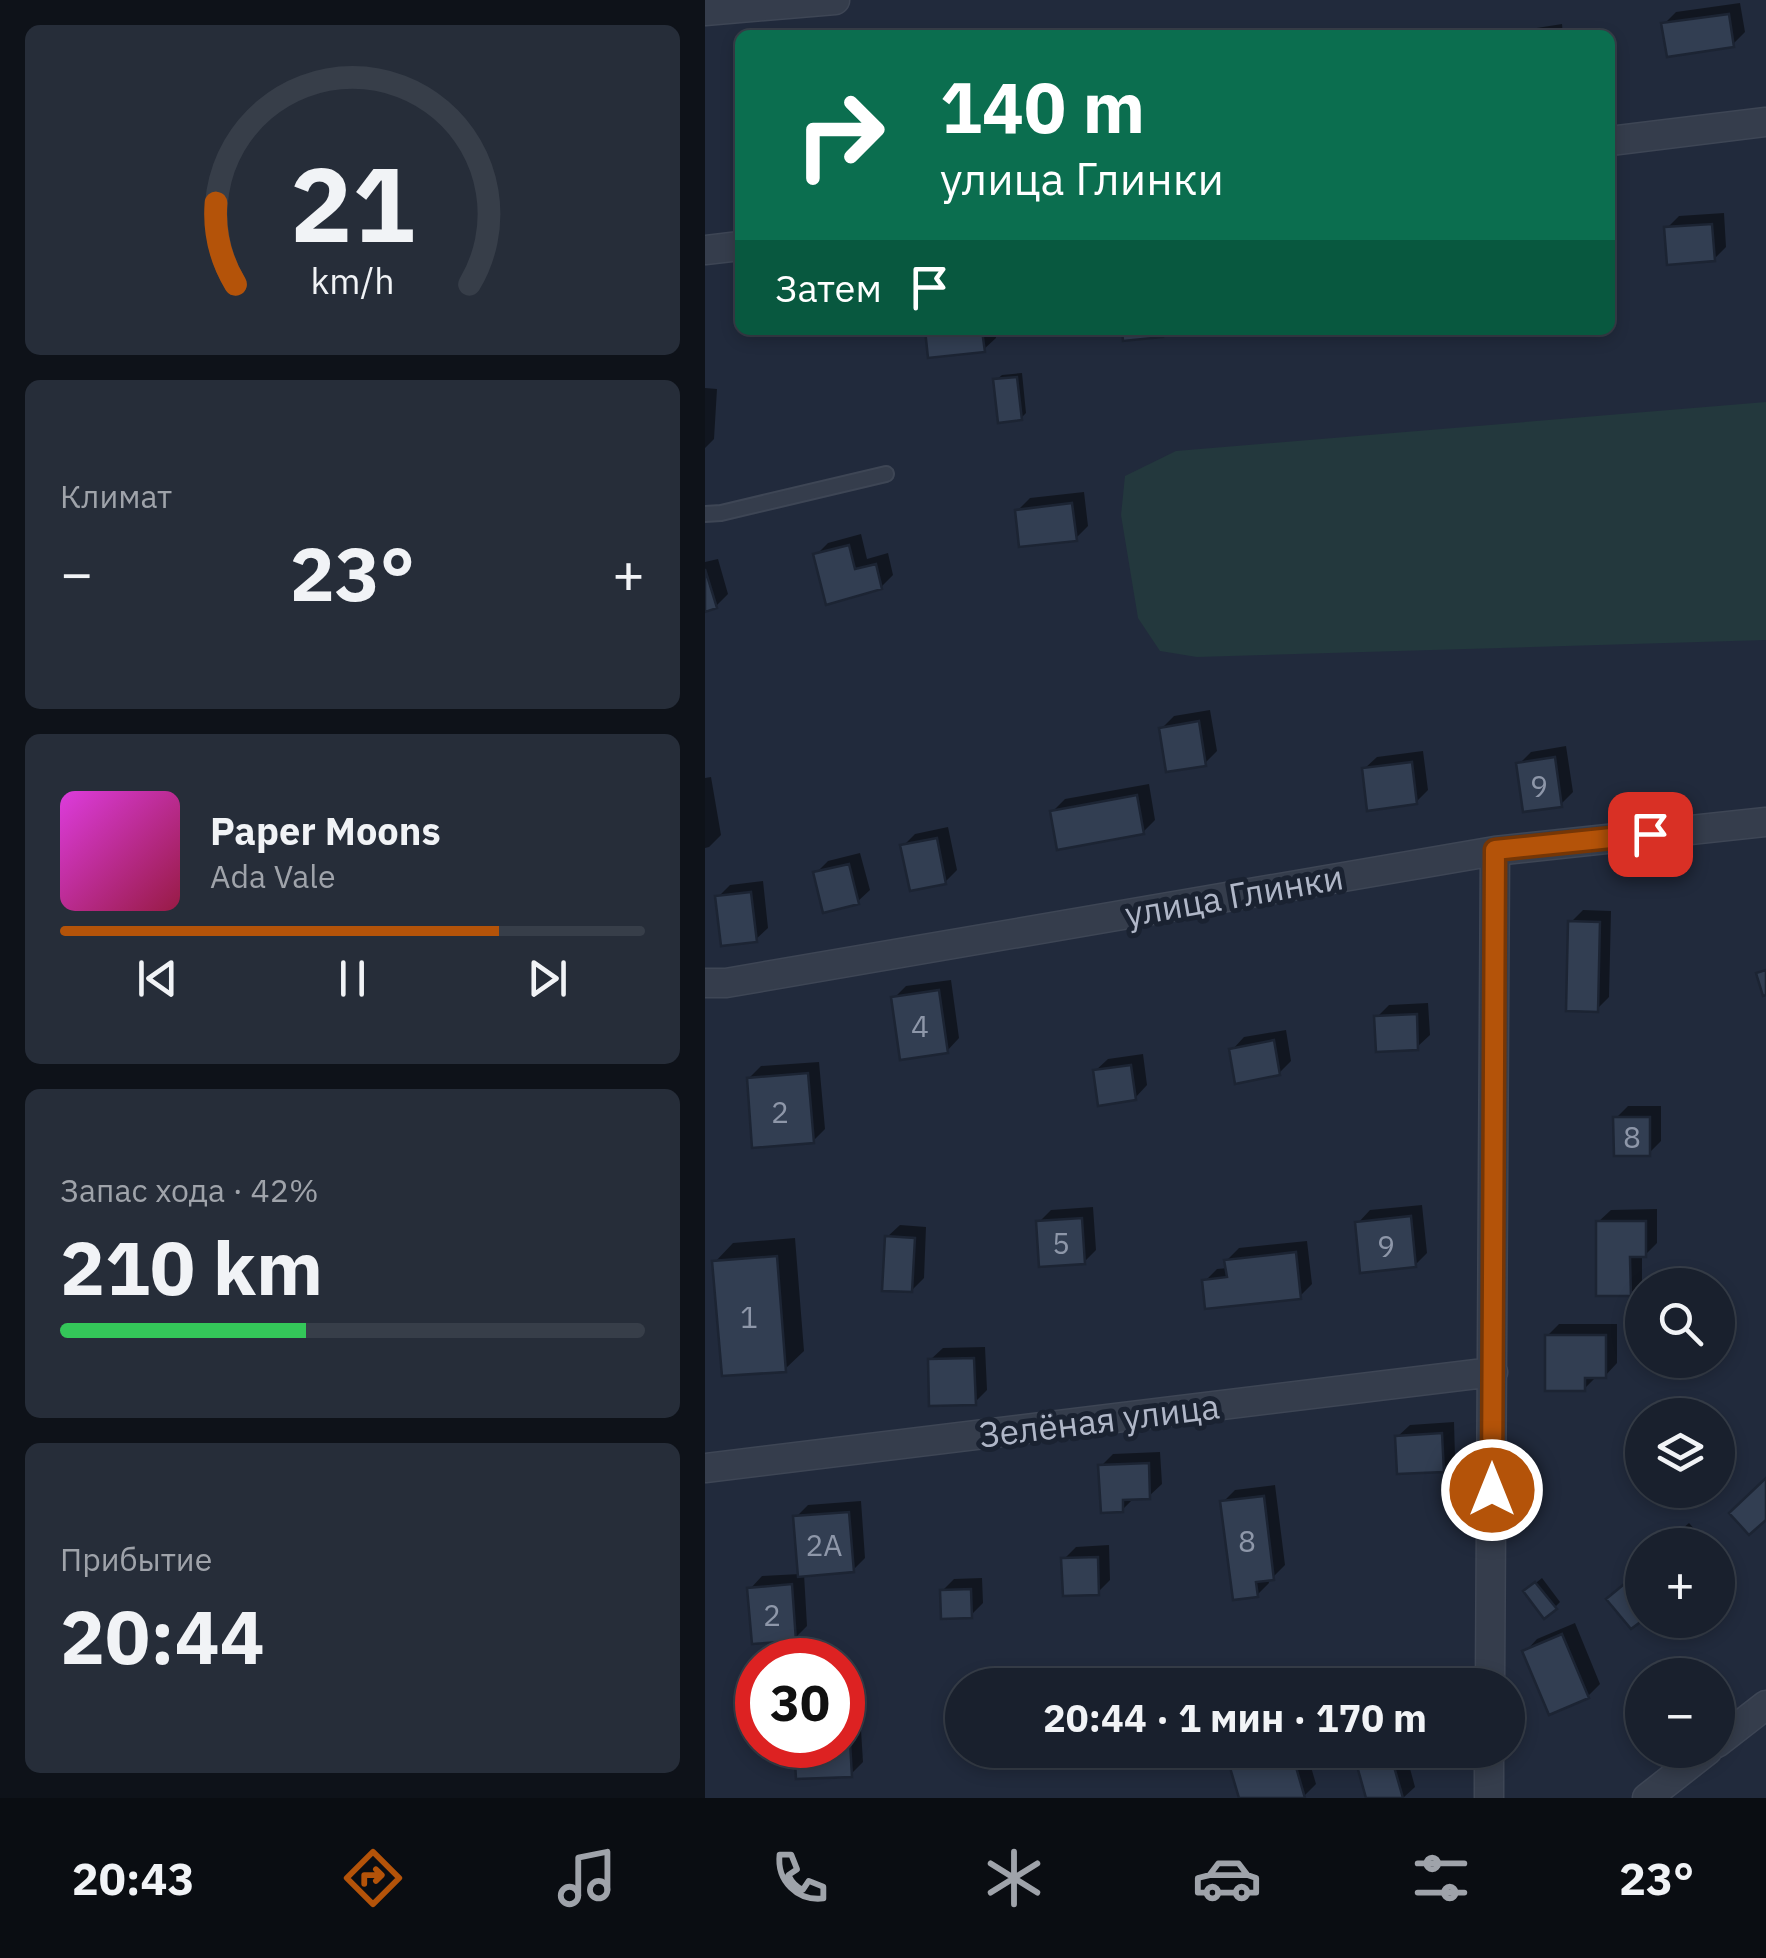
<!DOCTYPE html>
<html lang="ru">
<head>
<meta charset="utf-8">
<style>
  :root { --surface:#19202d; --page:#262d39; --text:#f1f3f6; --muted:#9fa3aa; --line:#373e49; --accent:#b45309 }
  body { margin:0; font-family:"IBM Plex Sans",sans-serif; background:var(--page); color:var(--text); height:100vh; display:flex; flex-direction:column; font-size:38px; white-space:nowrap }
  * { box-sizing:border-box; margin:0 }
  p { font-size:32px; color:var(--muted) }
  .icon { flex:none; width:55px; height:55px; fill:none; stroke:currentColor; stroke-width:2; stroke-linecap:round; stroke-linejoin:round }
  .map { position:relative; flex:1; overflow:hidden }
  .panel { display:flex; flex-direction:column; gap:25px; padding:25px; background:#0e1219; width:705px }
  .panel>* { flex:none }
  .guide { position:absolute; left:30px; top:30px; width:880px; height:305px; border-radius:15px; box-shadow:0 5px 15px #0003,0 0 0 2px var(--line); background:#0b6e4f; color:#fff; overflow:hidden }
  .buttons { position:absolute; left:920px; top:1268px; display:grid; gap:20px }
  .buttons a { display:grid; place-items:center; width:110px; height:110px; border-radius:50%; background:var(--surface); box-shadow:0 5px 15px #0003,0 0 0 2px var(--line); font-size:50px }
  .speed { position:absolute; left:30px; top:1638px; display:flex; gap:20px; font-size:50px; font-weight:700; text-align:center }
  .speed>* { display:grid; place-content:center; width:130px; height:130px; border-radius:50%; background:var(--surface); box-shadow:0 5px 15px #0003,0 0 0 2px var(--line); line-height:1 }
  .speed .limit { border:15px solid #d22; background:#fff; color:#111 }
  .pin { position:absolute; display:grid; place-items:center; width:85px; height:85px; color:#fff; margin:-42px; border-radius:20px; box-shadow:0 5px 15px #0006 }
  .me { position:absolute; width:110px; margin:-55px; rotate:0deg; stroke-linejoin:round; filter:drop-shadow(0 0 8px #0008) }
  .turn { display:flex; align-items:center; gap:35px; height:210px; padding:0 40px; font-size:45px }
  .turn .icon { width:130px; height:130px; stroke-width:2.5 }
  .turn b { display:block; font-size:70px; line-height:85px }
  .then { display:flex; align-items:center; height:95px; padding:0 40px; background:#0003; gap:20px; font-size:38px }
  .big { font-size:75px; font-weight:700; line-height:1.1 }
  .panel .card { flex:1; display:flex; flex-direction:column; justify-content:center; gap:15px; min-width:0; padding:0 35px; border-radius:15px; background:var(--page) }
  .panel .dial { align-items:center; gap:0 }
  .dial svg { height:260px; overflow:visible; fill:none; stroke:var(--line); stroke-width:7; stroke-linecap:round; text-anchor:middle }
  .dial text { fill:var(--text); stroke:none }
  .song { display:flex; align-items:center; gap:30px }
  .cover { width:120px; height:120px; border-radius:15px; background:linear-gradient(135deg,hsl(300 70% 55%),hsl(340 70% 35%)) }
  .played { height:10px; border-radius:5px; background:linear-gradient(90deg,var(--accent) 75%,var(--line) 75%) }
  .keys { display:flex; justify-content:space-around; direction:ltr }
  .heat { display:flex; justify-content:space-between; align-items:center; font-size:55px; direction:ltr }
  .charge { height:15px; border-radius:8px; background:linear-gradient(90deg,#34c759 42%,var(--line) 0) }
  .trip { position:absolute; left:240px; top:1668px; width:580px; height:100px; border-radius:50px; background:var(--surface); box-shadow:0 5px 15px #0003,0 0 0 2px var(--line); font-weight:700; line-height:100px; text-align:center }
  .tab-bar { display:flex; height:160px; justify-content:space-around; align-items:center; background:#0a0d12; color:var(--muted) }
  .tab-bar .icon { width:70px; height:70px }
  .tab-bar .selected { color:var(--accent) }
  .tab-bar b { font-size:45px; color:var(--text) }
  main { display:flex; flex:1; min-height:0 }
  .map>svg:first-child { display:block }
</style>
</head>
<body>
<main>
<section class="panel">
<div class="card dial"><svg viewBox="0 0 100 80">
<path d="M14 69A42 42 0 1 1 86 69"/>
<path d="M14 69A42 42 0 0 1 8 44" stroke="#b45309"/>
<text x="50" y="56" font-size="32" font-weight="700">21</text>
<text x="50" y="72" font-size="11">km/h</text>
</svg></div>
<div class="card"><p>Климат</p>
<div class="heat"><a>−</a><b class="big">23°</b><a>+</a></div>
</div>
<div class="card">
<div class="song"><i class="cover"></i><div><b>Paper Moons</b><p>Ada Vale</p></div></div>
<div class="played"></div>
<div class="keys"><svg class="icon" aria-label="previous" viewBox="0 0 24 24"><path d="M18 5L8 12l10 7zM5 5v14"/></svg><svg class="icon" aria-label="pause" viewBox="0 0 24 24"><path d="M8 5v14M16 5v14"/></svg><svg class="icon" aria-label="next" viewBox="0 0 24 24"><path d="M6 5l10 7-10 7zM19 5v14"/></svg></div>
</div>
<div class="card"><p>Запас хода · 42%</p><b class="big">210 km</b><div class="charge"></div></div>
<div class="card"><p>Прибытие</p><b class="big">20:44</b></div>
</section>
<div class="map">
<svg width="1061" height="1798" viewBox="0 0 1061 1798">
  <rect width="100%" height="100%" fill="#212a3c"/>
  <path fill="#23383d" d="M 1061,402 L 1061,640 L 492,657 L 455,651 L 433,618 L 416,515 L 420,476 L 471,451 Z"/>
  <path fill="#0007" d="M 1035,3 L 1040,32 L 1028,44 L 959,24 L 971,12 Z
    M 857,24 L 858,35 L 793,35 L 794,34 Z
    M 1019,213 L 1021,247 L 1009,259 L 962,228 L 974,216 Z
    M 222,330 L 290,330 L 291,338 L 278,350 Z
    M 317,373 L 321,413 L 316,418 L 291,380 L 297,375 Z
    M 0,388 L 12,389 L 9,439 L 0,448 Z
    M 379,492 L 383,526 L 371,538 L 313,510 L 325,498 Z
    M 156,534 L 162,559 L 183,553 L 188,575 L 176,587 L 111,555 L 123,543 Z
    M 13,559 L 23,594 L 11,606 L 0,609 L 0,562 Z
    M 505,710 L 512,751 L 500,763 L 457,728 L 469,716 Z
    M 861,746 L 868,792 L 856,804 L 814,764 L 826,752 Z
    M 718,751 L 723,790 L 711,802 L 659,769 L 672,757 Z
    M 6,777 L 16,835 L 4,847 L 0,848 L 0,778 Z
    M 444,784 L 450,820 L 438,832 L 348,811 L 360,799 Z
    M 243,827 L 252,870 L 240,882 L 198,846 L 210,834 Z
    M 155,853 L 165,890 L 152,902 L 111,873 L 123,861 Z
    M 58,881 L 63,928 L 50,940 L 13,897 L 25,885 Z
    M 878,910 L 906,911 L 904,997 L 892,1009 L 866,922 Z
    M 246,980 L 254,1038 L 242,1051 L 189,998 L 201,986 Z
    M 723,1003 L 725,1035 L 712,1047 L 672,1017 L 684,1005 Z
    M 581,1030 L 586,1061 L 574,1073 L 527,1050 L 539,1037 Z
    M 438,1054 L 442,1085 L 430,1098 L 390,1071 L 403,1059 Z
    M 114,1062 L 120,1129 L 108,1141 L 44,1078 L 56,1066 Z
    M 923,1106 L 956,1106 L 956,1141 L 944,1153 L 911,1118 Z
    M 717,1205 L 722,1253 L 710,1265 L 653,1223 L 665,1210 Z
    M 388,1207 L 391,1250 L 379,1262 L 334,1222 L 346,1210 Z
    M 952,1209 L 952,1243 L 940,1255 L 937,1255 L 937,1281 L 925,1294 L 893,1222 L 906,1210 Z
    M 195,1225 L 221,1227 L 219,1278 L 207,1290 L 182,1237 Z
    M 90,1238 L 99,1351 L 80,1369 L 10,1262 L 28,1243 Z
    M 602,1241 L 607,1284 L 595,1296 L 500,1281 L 512,1269 L 523,1268 L 522,1260 L 534,1248 Z
    M 854,1324 L 912,1324 L 912,1363 L 900,1376 L 892,1376 L 879,1389 L 842,1336 Z
    M 280,1347 L 282,1390 L 270,1402 L 225,1360 L 238,1348 Z
    M 749,1422 L 750,1457 L 738,1469 L 692,1437 L 705,1425 Z
    M 455,1452 L 457,1484 L 444,1496 L 430,1497 L 417,1510 L 396,1466 L 408,1454 Z
    M 570,1485 L 580,1565 L 568,1577 L 563,1578 L 564,1583 L 552,1595 L 518,1502 L 530,1490 Z
    M 156,1501 L 160,1558 L 148,1570 L 99,1574 L 102,1626 L 90,1638 L 45,1589 L 57,1576 L 95,1574 L 91,1517 L 103,1505 Z
    M 984,1523 L 1002,1543 L 999,1545 L 958,1545 Z
    M 404,1545 L 405,1580 L 393,1592 L 359,1559 L 371,1547 Z
    M 938,1569 L 938,1617 L 916,1587 Z
    M 277,1578 L 278,1603 L 266,1615 L 237,1591 L 249,1579 Z
    M 837,1578 L 855,1602 L 850,1607 L 827,1586 Z
    M 870,1623 L 895,1684 L 883,1696 L 820,1652 L 832,1639 Z
    M 156,1730 L 158,1762 L 146,1774 L 91,1745 L 138,1745 L 138,1731 Z
    M 538,1750 L 601,1750 L 611,1784 L 599,1796 L 593,1798 L 537,1798 L 526,1762 Z
    M 683,1750 L 700,1750 L 710,1787 L 698,1798 L 664,1798 L 655,1766 L 667,1754 Z"/>
  <path fill="#323e52" stroke="#1c2433" stroke-width="2.5" d="M 1024,14 L 1029,47 L 962,57 L 956,23 Z
    M 1007,224 L 1010,261 L 962,265 L 959,227 Z
    M 220,330 L 277,330 L 280,352 L 223,358 Z
    M 417,330 L 457,330 L 458,337 L 418,341 Z
    M 312,377 L 317,420 L 293,423 L 288,379 Z
    M 367,503 L 372,541 L 314,547 L 310,510 Z
    M 144,545 L 150,569 L 171,564 L 177,589 L 121,605 L 108,554 Z
    M 0,569 L 12,608 L 0,612 Z
    M 494,721 L 501,766 L 461,772 L 454,728 Z
    M 850,757 L 857,807 L 818,812 L 811,763 Z
    M 707,762 L 712,804 L 662,811 L 657,768 Z
    M 432,795 L 439,834 L 352,850 L 345,811 Z
    M 232,838 L 241,884 L 205,891 L 195,845 Z
    M 144,864 L 154,904 L 118,913 L 108,872 Z
    M 46,892 L 52,942 L 16,946 L 10,896 Z
    M 863,921 L 895,922 L 893,1012 L 861,1011 Z
    M 1061,970 L 1061,995 L 1058,996 L 1051,973 Z
    M 234,990 L 243,1053 L 195,1060 L 186,997 Z
    M 712,1014 L 713,1050 L 671,1052 L 669,1016 Z
    M 569,1040 L 575,1075 L 530,1084 L 524,1049 Z
    M 426,1065 L 431,1100 L 393,1106 L 388,1070 Z
    M 103,1073 L 109,1143 L 47,1148 L 42,1078 Z
    M 908,1117 L 945,1117 L 945,1156 L 909,1156 Z
    M 706,1216 L 711,1267 L 655,1273 L 650,1222 Z
    M 377,1218 L 380,1264 L 334,1267 L 331,1221 Z
    M 891,1221 L 941,1221 L 941,1257 L 925,1257 L 926,1296 L 891,1296 Z
    M 180,1236 L 210,1238 L 207,1292 L 177,1291 Z
    M 591,1252 L 596,1299 L 500,1309 L 497,1280 L 522,1277 L 519,1260 Z
    M 72,1256 L 81,1372 L 17,1376 L 7,1261 Z
    M 840,1335 L 901,1335 L 901,1378 L 880,1378 L 880,1391 L 840,1391 Z
    M 269,1358 L 271,1405 L 224,1406 L 223,1359 Z
    M 737,1433 L 739,1472 L 692,1474 L 690,1436 Z
    M 444,1463 L 445,1499 L 418,1500 L 418,1512 L 396,1513 L 393,1465 Z
    M 1061,1478 L 1061,1520 L 1044,1535 L 1024,1513 Z
    M 559,1496 L 569,1580 L 551,1582 L 553,1597 L 528,1600 L 515,1501 Z
    M 144,1512 L 149,1572 L 93,1577 L 88,1516 Z
    M 971,1533 L 981,1545 L 956,1545 Z
    M 393,1557 L 394,1595 L 358,1596 L 356,1558 Z
    M 929,1576 L 938,1586 L 938,1620 L 926,1629 L 901,1599 Z
    M 830,1582 L 852,1609 L 839,1619 L 818,1591 Z
    M 87,1584 L 91,1641 L 47,1644 L 42,1588 Z
    M 266,1589 L 267,1618 L 236,1619 L 235,1590 Z
    M 857,1634 L 884,1698 L 844,1715 L 817,1651 Z
    M 138,1741 L 145,1741 L 147,1777 L 91,1779 L 89,1745 L 138,1745 Z
    M 560,1750 L 586,1750 L 600,1798 L 534,1798 L 523,1761 Z
    M 686,1756 L 698,1798 L 661,1798 L 652,1766 Z"/>
  <g fill="none" stroke-linecap="round" stroke-linejoin="round">
    <defs>
      <path id="service" d="M 0,514 L 16,513 L 181,474"/>
      <path id="minor" d="M 0,11 L 130,0
        M 905,141 L 1061,122
        M 0,250 L 35,246
        M 0,983 L 21,983 L 790,851 L 1061,822
        M 0,1468 L 788,1372
        M 785,1685 L 790,851
        M 1012,1743 L 1061,1705
        M 784,1798 L 784,1750
        M 942,1798 L 1003,1750"/>
    </defs>
    <use href="#service" stroke="#3e4655" stroke-width="18"/>
    <use href="#minor" stroke="#3e4655" stroke-width="31"/>
    <use href="#service" stroke="#353d4c" stroke-width="14"/>
    <use href="#minor" stroke="#353d4c" stroke-width="28"/>
  </g>
  <g fill="none" stroke-linecap="round" stroke-linejoin="round">
    <defs>
      <path id="route" d="M 787,1490 L 790,850 L 945,834"/>
    </defs>
    <use href="#route" stroke="#753606" stroke-width="25"/>
    <use href="#route" stroke="#b45309" stroke-width="18"/>
  </g>
  <g text-anchor="middle" dominant-baseline="central" stroke-width="10" stroke-linejoin="round" paint-order="stroke">
    <g font-size="30" fill="#8e97a9">
      <text x="834" y="785">9</text>
      <text x="215" y="1025">4</text>
      <text x="75" y="1111">2</text>
      <text x="927" y="1136">8</text>
      <text x="356" y="1242">5</text>
      <text x="681" y="1245">9</text>
      <text x="44" y="1316">1</text>
      <text x="542" y="1540">8</text>
      <text x="119" y="1544">2А</text>
      <text x="67" y="1614">2</text>
    </g>
    <g font-size="35" fill="#b0b7c8" stroke="#1a2231">
      <text transform="translate(529 895) rotate(-10)">улица Глинки</text>
      <text transform="translate(394 1420) rotate(-7)">Зелёная улица</text>
    </g>
  </g>
</svg>
<div class="buttons">
<a><svg class="icon" aria-label="search" viewBox="0 0 24 24"><circle cx="10" cy="10" r="6"/><path d="M15 15l6 6"/></svg></a>
<a><svg class="icon" aria-label="layers" viewBox="0 0 24 24"><path d="M12 4l9 5-9 5-9-5zM3 14l9 5 9-5"/></svg></a>
<a>+</a>
<a>−</a>
</div>
<div class="speed"><div class="limit">30</div></div>
<div class="pin" style="left:945px;top:834px;background:#d93025"><svg class="icon" aria-label="arrive" viewBox="0 0 24 24"><path d="M6 21V4h12l-3 4 3 4H6"/></svg></div>
<svg class="me" style="left:787px;top:1490px" viewBox="-20 -20 40 40"><circle r="17" fill="#b45309" stroke="#fff" stroke-width="3"/><path d="M0-11L8 9 0 5-8 9z" fill="#fff"/></svg>
<div class="trip">20:44 · 1 мин · 170 m</div>
<div class="guide">
<div class="turn"><svg class="icon" aria-label="right" viewBox="0 0 24 24"><path d="M7 20v-9h11M14 6l5 5-5 5"/></svg><div><b>140 m</b>улица Глинки</div></div>
<div class="then">Затем<svg class="icon" aria-label="arrive" viewBox="0 0 24 24"><path d="M6 21V4h12l-3 4 3 4H6"/></svg></div>
</div>
</div>
</main>
<nav class="tab-bar">
<b>20:43</b>
<svg class="icon selected" aria-label="directions" viewBox="0 0 24 24"><path d="M12 3l9 9-9 9-9-9zM9 14v-3h6M13 9l2 2-2 2"/></svg>
<svg class="icon" aria-label="music" viewBox="0 0 24 24"><path d="M9 18V5l10-2v13"/><circle cx="6" cy="18" r="3"/><circle cx="16" cy="16" r="3"/></svg>
<svg class="icon" aria-label="phone" viewBox="0 0 24 24"><path d="M5 4h4l2 5-3 2q2 4 5 5l2-3 5 2v4C11 20 4 13 5 4z"/></svg>
<svg class="icon" aria-label="climate" viewBox="0 0 24 24"><path d="M12 3v18M4 7l16 10M4 17L20 7"/></svg>
<svg class="icon" aria-label="car" viewBox="0 0 24 24"><path d="M5 17H2v-5l4-1 3-4h7l3 4 3 1v5h-3M9 17h6M6 11h13"/><circle cx="7" cy="17" r="2"/><circle cx="17" cy="17" r="2"/></svg>
<svg class="icon" aria-label="filters" viewBox="0 0 24 24"><path d="M4 7h16M4 17h16"/><circle cx="9" cy="7" r="2"/><circle cx="15" cy="17" r="2"/></svg>
<b>23°</b>
</nav>
</body>
</html>
